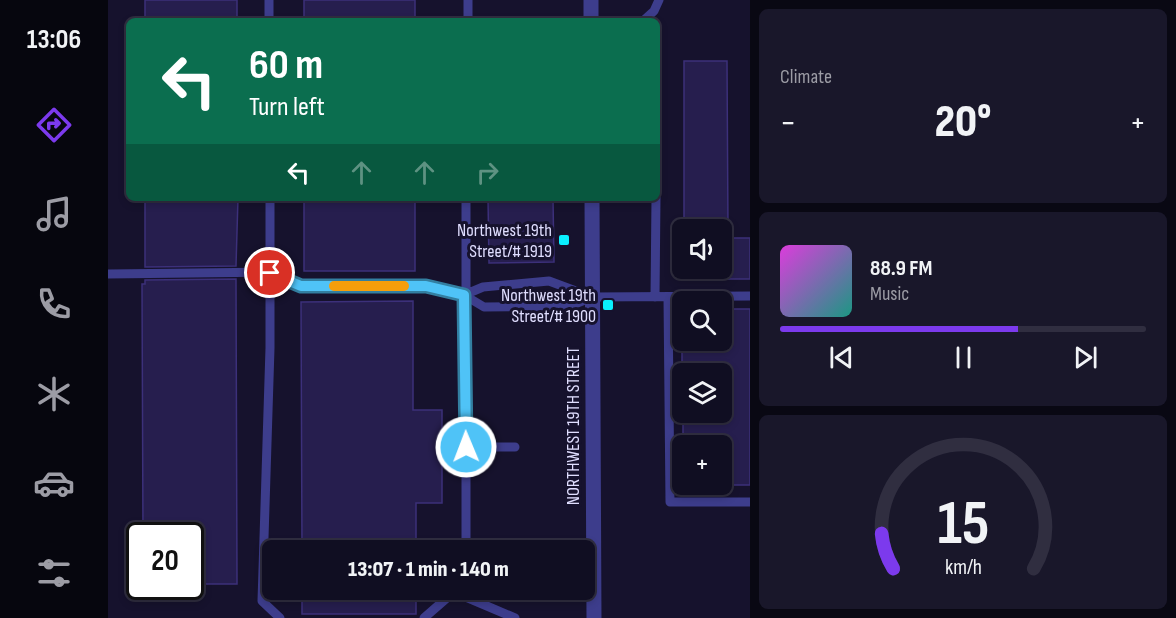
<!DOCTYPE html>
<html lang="en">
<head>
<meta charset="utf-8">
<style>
  :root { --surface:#100e22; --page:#19172a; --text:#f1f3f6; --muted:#9c9ca5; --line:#302e40; --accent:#7c3aed }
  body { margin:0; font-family:"Sofia Sans Condensed",sans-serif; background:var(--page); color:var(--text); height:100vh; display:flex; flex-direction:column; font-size:22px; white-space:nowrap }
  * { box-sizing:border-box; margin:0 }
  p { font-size:20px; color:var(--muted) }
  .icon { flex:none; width:33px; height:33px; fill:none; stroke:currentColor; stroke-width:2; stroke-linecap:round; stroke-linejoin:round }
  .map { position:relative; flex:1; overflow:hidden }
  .details { display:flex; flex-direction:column; gap:9px; padding:9px; background:#090813; width:426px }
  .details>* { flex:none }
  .hud { position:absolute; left:18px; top:18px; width:534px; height:183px; border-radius:9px; box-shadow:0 3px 9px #0003,0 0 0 2px var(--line); background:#0b6e4f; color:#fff; overflow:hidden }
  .fabs { position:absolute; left:564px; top:219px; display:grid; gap:12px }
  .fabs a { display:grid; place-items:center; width:60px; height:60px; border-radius:9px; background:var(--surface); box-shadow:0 3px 9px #0003,0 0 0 2px var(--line); font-size:30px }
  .speed { position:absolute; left:18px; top:522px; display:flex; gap:12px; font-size:30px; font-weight:700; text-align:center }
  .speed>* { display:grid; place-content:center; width:78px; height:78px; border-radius:50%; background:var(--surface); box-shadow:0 3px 9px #0003,0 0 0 2px var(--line); line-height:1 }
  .speed .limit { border:3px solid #111; border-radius:9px; background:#fff; color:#111 }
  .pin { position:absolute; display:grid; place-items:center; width:51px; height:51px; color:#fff; margin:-26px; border:3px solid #fff; border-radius:50%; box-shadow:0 2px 6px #0007 }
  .me { position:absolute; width:66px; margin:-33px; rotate:359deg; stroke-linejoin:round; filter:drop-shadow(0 0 4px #0008) }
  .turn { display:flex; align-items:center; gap:21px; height:126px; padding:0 24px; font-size:27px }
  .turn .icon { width:78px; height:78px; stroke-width:2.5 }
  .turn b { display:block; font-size:42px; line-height:51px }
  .lanes { display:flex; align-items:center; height:57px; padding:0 24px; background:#0003; justify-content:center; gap:30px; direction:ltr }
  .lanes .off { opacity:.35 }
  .big { font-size:45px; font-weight:800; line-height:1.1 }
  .details .card { flex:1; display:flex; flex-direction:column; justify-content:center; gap:9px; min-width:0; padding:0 21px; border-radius:9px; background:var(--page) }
  .details .dial { align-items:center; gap:0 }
  .dial svg { height:156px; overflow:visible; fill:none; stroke:var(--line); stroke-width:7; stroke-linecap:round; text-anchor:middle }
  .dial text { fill:var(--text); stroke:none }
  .song { display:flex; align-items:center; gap:18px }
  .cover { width:72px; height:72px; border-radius:9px; background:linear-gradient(135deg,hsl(300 70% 55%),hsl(170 70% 35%)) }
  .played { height:6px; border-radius:3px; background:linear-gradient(90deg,var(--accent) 65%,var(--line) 65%) }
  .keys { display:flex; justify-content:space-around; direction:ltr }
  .heat { display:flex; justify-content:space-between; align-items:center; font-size:33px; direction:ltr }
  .trip { position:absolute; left:154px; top:540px; width:333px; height:60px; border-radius:9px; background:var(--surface); box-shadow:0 3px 9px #0003,0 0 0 2px var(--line); font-weight:800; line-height:60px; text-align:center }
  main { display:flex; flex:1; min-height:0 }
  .tabs { display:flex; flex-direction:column; width:108px; justify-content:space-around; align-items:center; background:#06060e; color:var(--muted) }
  .tabs .icon { width:42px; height:42px }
  .tabs .selected { color:var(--accent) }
  .tabs b { font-size:27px; color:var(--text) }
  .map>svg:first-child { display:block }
</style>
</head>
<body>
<main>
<nav class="tabs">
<b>13:06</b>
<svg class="icon selected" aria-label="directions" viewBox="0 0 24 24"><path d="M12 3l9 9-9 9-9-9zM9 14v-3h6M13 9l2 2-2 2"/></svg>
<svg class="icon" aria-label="music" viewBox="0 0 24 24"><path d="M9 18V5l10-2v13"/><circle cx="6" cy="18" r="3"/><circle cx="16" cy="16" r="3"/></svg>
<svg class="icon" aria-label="phone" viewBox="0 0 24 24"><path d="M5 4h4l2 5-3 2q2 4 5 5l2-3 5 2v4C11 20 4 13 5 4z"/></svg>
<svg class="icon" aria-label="climate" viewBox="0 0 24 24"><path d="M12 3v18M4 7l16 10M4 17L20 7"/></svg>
<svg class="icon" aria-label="car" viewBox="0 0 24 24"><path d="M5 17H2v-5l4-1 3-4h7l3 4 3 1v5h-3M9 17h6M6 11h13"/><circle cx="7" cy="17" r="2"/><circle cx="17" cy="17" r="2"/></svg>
<svg class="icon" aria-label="filters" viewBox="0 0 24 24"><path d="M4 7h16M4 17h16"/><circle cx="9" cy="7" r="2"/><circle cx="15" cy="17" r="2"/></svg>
</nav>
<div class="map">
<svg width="642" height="618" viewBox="0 0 642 618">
  <rect width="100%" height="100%" fill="#16122d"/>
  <path fill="#261e4e" stroke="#3c307a" stroke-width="1.5" d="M 37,0 L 129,0 L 129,21 L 37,21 Z
    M 196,0 L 307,0 L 307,21 L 196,21 Z
    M 576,61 L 619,61 L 620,230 L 576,230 Z
    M 37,198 L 130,198 L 128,266 L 37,267 Z
    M 196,198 L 307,198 L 307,271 L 196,271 Z
    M 380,198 L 445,198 L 446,262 L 381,263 Z
    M 614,238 L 642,238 L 642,279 L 614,279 Z
    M 128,279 L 129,584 L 82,584 L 82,536 L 35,536 L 34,284 L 37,284 L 37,280 Z
    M 305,301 L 305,410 L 334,410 L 334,503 L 308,503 L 308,550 L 194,550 L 193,302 Z
    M 614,309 L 642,309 L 642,485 L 614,485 L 614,446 L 575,446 L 575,412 L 614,412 L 614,374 L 574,374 L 574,340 L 614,340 Z
    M 194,590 L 308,590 L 308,614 L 194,614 Z"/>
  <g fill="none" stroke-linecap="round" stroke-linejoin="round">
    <path stroke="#3d3d8c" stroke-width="9" d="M 161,0 L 161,21
      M 360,21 L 360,0
      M 535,21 L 546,11 L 551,0
      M 162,198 L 162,348 L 154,601 L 172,618
      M 358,198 L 358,550
      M 0,274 L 162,272 L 193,286 L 318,286 L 356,295 L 376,307 L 462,306 L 484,297
      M 356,295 L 375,287 L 441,281 L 484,297 L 642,296
      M 547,297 L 548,198
      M 560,297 L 562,502 L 642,502
      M 358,447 L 407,447
      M 346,592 L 407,618
      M 316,618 L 348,590"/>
    <path stroke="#3d3d8c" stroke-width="15" d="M 483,0 L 483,21
      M 484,198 L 486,618"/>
  </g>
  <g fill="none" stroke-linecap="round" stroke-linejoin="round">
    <defs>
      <path id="route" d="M 162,273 L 193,286 L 318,286 L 356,295 L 358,447"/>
    </defs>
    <use href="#route" stroke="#337fa1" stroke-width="15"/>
    <use href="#route" stroke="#4fc3f7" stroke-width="10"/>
    <path stroke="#f59e0b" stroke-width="10" d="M 226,286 L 296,286"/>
  </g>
  <g fill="#0aefff" stroke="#16122d" stroke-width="2">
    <rect x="450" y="234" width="12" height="12" rx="3"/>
    <rect x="494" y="299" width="12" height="12" rx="3"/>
  </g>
  <g text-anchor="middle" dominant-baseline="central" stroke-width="6" stroke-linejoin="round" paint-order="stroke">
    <g font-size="18" fill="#e0deff" stroke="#16122d" text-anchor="end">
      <text x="444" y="230">Northwest 19th<tspan x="444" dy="21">Street/# 1919</tspan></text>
      <text x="488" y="295">Northwest 19th<tspan x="488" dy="21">Street/# 1900</tspan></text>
    </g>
    <g font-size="18" fill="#e0deff" stroke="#16122d">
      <text transform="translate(465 426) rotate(-90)">NORTHWEST 19TH STREET</text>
    </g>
  </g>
</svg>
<div class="fabs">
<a><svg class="icon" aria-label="sound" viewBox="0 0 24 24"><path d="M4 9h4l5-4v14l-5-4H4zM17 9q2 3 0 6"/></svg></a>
<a><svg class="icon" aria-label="search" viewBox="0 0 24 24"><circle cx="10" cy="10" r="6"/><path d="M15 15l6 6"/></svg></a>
<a><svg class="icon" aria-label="layers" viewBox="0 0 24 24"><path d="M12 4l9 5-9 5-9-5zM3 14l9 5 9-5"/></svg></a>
<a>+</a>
</div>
<div class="speed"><div class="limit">20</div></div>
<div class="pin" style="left:162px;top:273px;background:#d93025"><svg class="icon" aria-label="arrive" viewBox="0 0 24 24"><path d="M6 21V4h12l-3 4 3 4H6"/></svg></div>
<svg class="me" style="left:358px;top:447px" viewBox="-20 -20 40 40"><circle r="17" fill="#4fc3f7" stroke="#fff" stroke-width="3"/><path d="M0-11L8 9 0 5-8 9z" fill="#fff"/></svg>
<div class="trip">13:07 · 1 min · 140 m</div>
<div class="hud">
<div class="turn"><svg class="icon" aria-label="left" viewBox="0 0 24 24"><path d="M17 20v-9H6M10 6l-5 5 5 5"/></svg><div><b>60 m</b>Turn left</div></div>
<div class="lanes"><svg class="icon" aria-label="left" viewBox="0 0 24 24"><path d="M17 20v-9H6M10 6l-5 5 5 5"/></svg><svg class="icon off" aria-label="ahead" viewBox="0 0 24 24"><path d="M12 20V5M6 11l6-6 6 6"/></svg><svg class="icon off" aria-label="ahead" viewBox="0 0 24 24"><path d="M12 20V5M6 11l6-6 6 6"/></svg><svg class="icon off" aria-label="right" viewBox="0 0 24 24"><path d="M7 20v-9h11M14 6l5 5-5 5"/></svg></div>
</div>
</div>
<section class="details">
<div class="card"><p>Climate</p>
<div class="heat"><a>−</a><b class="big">20°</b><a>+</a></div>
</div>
<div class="card">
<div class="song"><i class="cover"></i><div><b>88.9 FM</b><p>Music</p></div></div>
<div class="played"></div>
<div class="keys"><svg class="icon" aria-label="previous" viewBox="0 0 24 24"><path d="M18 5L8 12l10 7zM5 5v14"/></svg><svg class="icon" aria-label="pause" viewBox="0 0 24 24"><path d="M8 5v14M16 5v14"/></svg><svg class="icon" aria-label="next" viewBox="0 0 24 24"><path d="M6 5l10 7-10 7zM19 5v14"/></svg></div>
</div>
<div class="card dial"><svg viewBox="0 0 100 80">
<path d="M14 69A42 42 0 1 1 86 69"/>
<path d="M14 69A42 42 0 0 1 8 51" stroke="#7c3aed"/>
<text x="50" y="56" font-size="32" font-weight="700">15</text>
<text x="50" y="72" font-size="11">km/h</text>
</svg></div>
</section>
</main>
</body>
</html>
